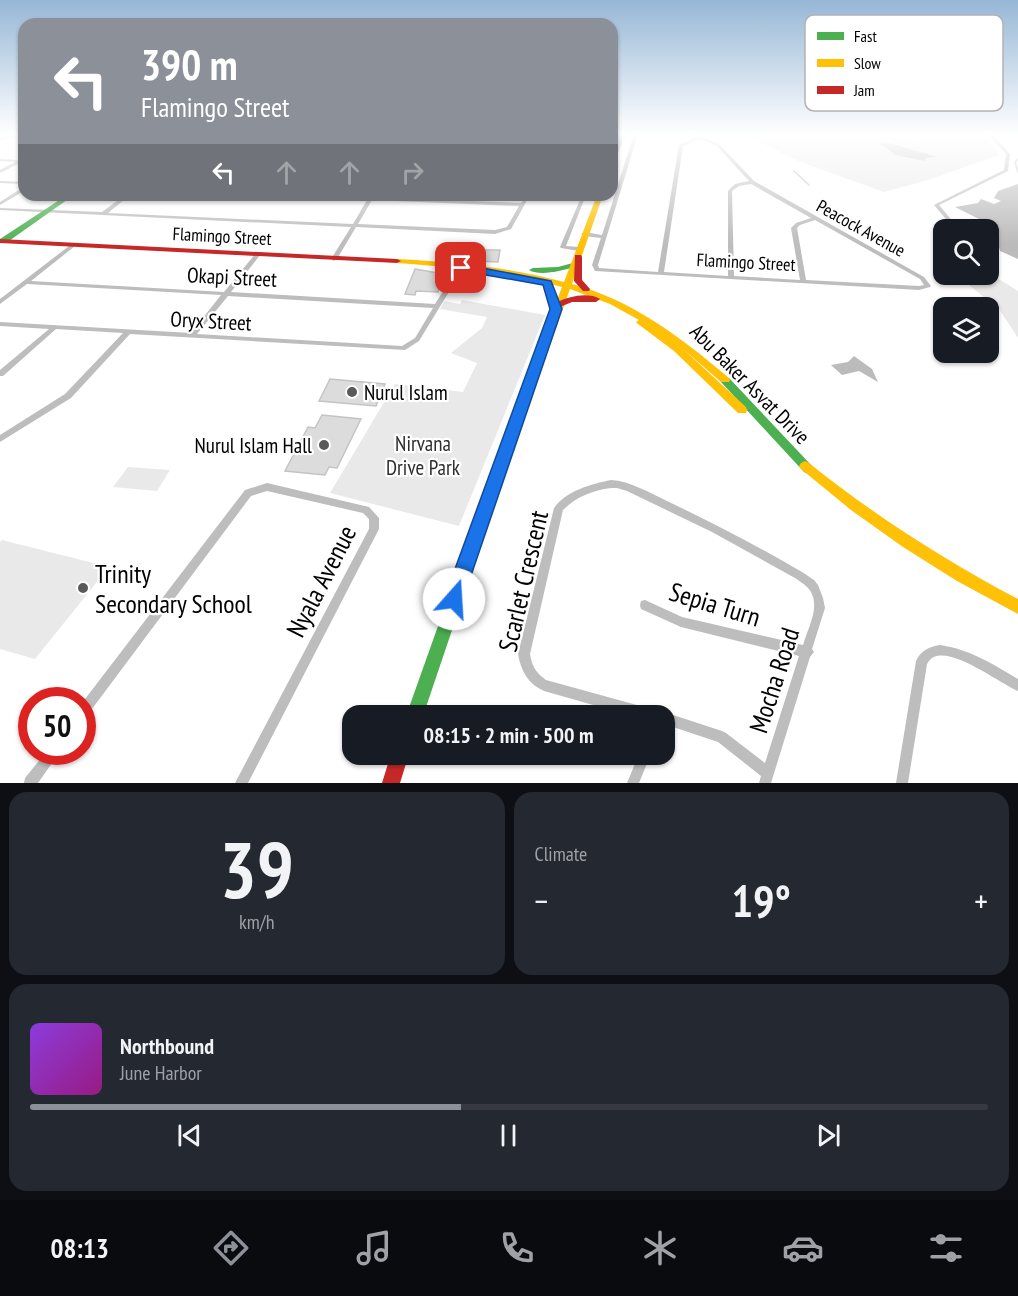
<!DOCTYPE html>
<html lang="en">
<head>
<meta charset="utf-8">
<style>
  :root { --surface:#171b24; --page:#242831; --text:#f1f3f6; --muted:#9ea1a6; --line:#363941; --accent:#8c9099 }
  body { margin:0; font-family:"PT Sans Narrow",sans-serif; background:var(--page); color:var(--text); height:100vh; display:flex; flex-direction:column; font-size:22px; white-space:nowrap }
  * { box-sizing:border-box; margin:0 }
  p { font-size:20px; color:var(--muted) }
  .icon { flex:none; width:33px; height:33px; fill:none; stroke:currentColor; stroke-width:2; stroke-linecap:round; stroke-linejoin:round }
  .map { position:relative; height:783px; overflow:hidden }
  .details { display:flex; flex-direction:column; gap:9px; padding:9px; background:#0d0f14; flex:1 }
  .details>* { flex:none }
  .hud { position:absolute; left:18px; top:18px; width:600px; height:183px; border-radius:18px; box-shadow:0 2px 4px #0004; background:#8c9099; color:#fff; overflow:hidden }
  .tools { position:absolute; left:933px; top:219px; display:grid; gap:12px }
  .tools a { display:grid; place-items:center; width:66px; height:66px; border-radius:12px; background:var(--surface); box-shadow:0 2px 4px #0004; font-size:30px }
  .speed { position:absolute; left:18px; top:687px; display:flex; gap:12px; font-size:30px; font-weight:700; text-align:center }
  .speed>* { display:grid; place-content:center; width:78px; height:78px; border-radius:50%; background:var(--surface); box-shadow:0 2px 4px #0004; line-height:1 }
  .speed .limit { border:9px solid #d22; background:#fff; color:#111 }
  .pin { position:absolute; display:grid; place-items:center; width:51px; height:51px; color:#fff; margin:-26px; border-radius:12px; box-shadow:0 3px 9px #0006 }
  .me { position:absolute; width:66px; margin:-33px; rotate:19deg; stroke-linejoin:round; filter:drop-shadow(0 0 4px #0008) }
  .turn { display:flex; align-items:center; gap:21px; height:126px; padding:0 24px; font-size:27px }
  .turn .icon { width:78px; height:78px; stroke-width:2.5 }
  .turn b { display:block; font-size:42px; line-height:51px }
  .lanes { display:flex; align-items:center; height:57px; padding:0 24px; background:#0003; justify-content:center; gap:30px; direction:ltr }
  .lanes .off { opacity:.35 }
  .big { font-size:45px; font-weight:700; line-height:1.1 }
  .details .tile { flex:1; display:flex; flex-direction:column; justify-content:center; gap:9px; min-width:0; padding:0 21px; border-radius:18px; background:var(--page) }
  .details .dial { align-items:center; gap:0 }
  .dial b { font-size:78px; line-height:1 }
  .song { display:flex; align-items:center; gap:18px }
  .cover { width:72px; height:72px; border-radius:9px; background:linear-gradient(135deg,hsl(270 70% 55%),hsl(310 70% 35%)) }
  .played { height:6px; border-radius:3px; background:linear-gradient(90deg,var(--accent) 45%,var(--line) 45%) }
  .keys { display:flex; justify-content:space-around; direction:ltr }
  .heat { display:flex; justify-content:space-between; align-items:center; font-size:33px; direction:ltr }
  .details .tiles { flex:1; display:grid; gap:9px; grid-template-columns:1fr 1fr }
  .tile:last-child { grid-column:span 2 }
  .trip { position:absolute; left:342px; top:705px; width:333px; height:60px; border-radius:18px; background:var(--surface); box-shadow:0 2px 4px #0004; font-weight:700; line-height:60px; text-align:center }
  .menu { display:flex; height:96px; justify-content:space-around; align-items:center; background:#090b0e; color:var(--muted) }
  .menu .icon { width:42px; height:42px }
  .menu .selected { color:var(--accent) }
  .menu b { font-size:27px; color:var(--text) }
  .map>svg:first-child { display:block }
</style>
</head>
<body>
<div class="map">
<svg width="1018" height="783" viewBox="0 0 1018 783">
  <rect width="100%" height="100%" fill="#fff"/>
  <path fill="#e9e9e9" fill-rule="evenodd" d="M 743,134 L 838,134 L 848,137 L 852,134 L 877,134 L 916,141 L 919,138 L 910,134 L 983,134 L 999,155 L 928,180 L 884,192 L 798,161 ZM 889,143 L 937,157 L 926,158 L 925,161 L 895,155 L 883,147 Z
    M 989,273 L 1018,291 L 1018,338 L 999,309 L 970,286 L 960,275 Z
    M 462,300 L 545,315 L 459,526 L 330,493 L 395,384 L 463,392 L 477,363 L 451,353 L 482,328 L 487,317 L 440,309 L 444,301 L 460,304 Z
    M 128,467 L 170,470 L 157,491 L 113,487 Z
    M 2,540 L 109,567 L 35,659 L 0,649 L 0,542 Z"/>
  <path fill="#bbb" d="M 878,142 L 889,143 L 938,157 L 926,158 L 925,161 L 895,155 Z
    M 1018,184 L 1018,259 L 1000,251 L 998,244 L 989,241 L 988,230 L 978,229 L 973,224 L 980,222 L 979,219 L 955,207 L 978,203 L 981,199 L 994,204 L 1001,201 L 994,198 L 998,191 Z
    M 854,356 L 872,369 L 878,382 L 859,371 L 842,375 L 831,365 L 848,362 Z"/>
  <g fill="none" stroke-linecap="round" stroke-linejoin="round">
    <path stroke="#bbb" stroke-width="1.5" d="M 1018,159 L 1015,162 L 1018,172
      M 794,171 L 809,185"/>
  </g>
  <path fill="#dcdcdc" stroke="#c4c4c4" stroke-width="1.5" d="M 485,250 L 500,250 L 498,262 L 478,261 Z
    M 415,269 L 444,274 L 438,292 L 416,291 L 415,295 L 405,294 Z
    M 330,379 L 385,384 L 376,406 L 319,401 Z
    M 322,415 L 361,419 L 337,468 L 329,467 L 325,475 L 285,471 L 308,427 L 315,428 Z"/>
  <g fill="none" stroke-linecap="round" stroke-linejoin="round">
    <path fill="#bdbdbd" fill-rule="evenodd" d="M 19,134 L 24,134 L 24,135 L 0,140 L 0,138 Z
      M 634,134 L 638,134 L 598,265 L 599,268 L 658,272 L 679,145 L 696,137 L 690,134 L 695,134 L 719,144 L 754,181 L 924,277 L 931,286 L 930,287 L 919,290 L 595,271 L 592,265 L 601,238 L 584,236 L 581,234 L 584,232 L 602,235 ZM 700,139 L 717,146 L 749,181 L 735,184 L 728,191 L 728,276 L 664,272 L 683,146 ZM 751,184 L 811,218 L 796,223 L 791,228 L 800,280 L 734,276 L 732,191 L 739,186 ZM 815,220 L 920,279 L 924,285 L 919,286 L 806,280 L 797,228 L 800,225 Z
      M 988,134 L 992,134 L 1010,154 L 1008,171 L 939,205 L 960,230 L 955,230 L 934,205 L 1004,170 L 1006,154 Z
      M 24,158 L 24,161 L 0,173 L 0,170 L 15,162 L 0,161 L 0,159 L 19,160 Z
      M 0,181 L 24,182 L 24,184 L 0,183 Z
      M 22,188 L 24,188 L 24,191 L 0,205 L 0,202 Z
      M 125,195 L 130,195 L 108,213 L 353,224 L 367,200 L 286,196 L 284,195 L 369,197 L 370,195 L 374,195 L 374,197 L 521,203 L 526,195 L 530,195 L 511,229 L 495,234 L 356,227 L 337,259 L 334,261 L 331,259 L 351,227 L 0,210 L 0,208 L 102,212 ZM 372,200 L 519,206 L 507,227 L 495,230 L 358,224 Z
      M 582,195 L 586,195 L 566,246 L 579,247 L 582,249 L 579,251 L 561,248 L 560,247 Z
      M 73,243 L 76,245 L 75,246 L 31,281 L 224,292 L 256,253 L 258,252 L 261,254 L 231,292 L 435,304 L 461,263 L 465,263 L 466,264 L 419,341 L 405,350 L 130,334 L 71,398 L 0,442 L 0,435 L 65,394 L 123,333 L 56,329 L 3,376 L 0,376 L 0,370 L 49,329 L 0,326 L 0,322 L 191,333 L 221,295 L 27,284 L 0,304 L 0,299 ZM 228,296 L 433,308 L 415,338 L 402,346 L 197,334 Z
      M 611,480 C 630,481 650,493 667,501 C 713,523 758,546 802,572 L 814,580 L 818,585 L 823,598 L 825,608 L 812,649 L 814,652 L 810,657 L 771,783 L 759,783 L 761,776 L 718,742 L 664,724 L 664,716 L 632,716 L 544,691 C 528,684 521,671 518,654 L 554,508 C 566,491 591,484 611,480 ZM 611,488 L 617,488 L 627,491 L 712,532 L 795,578 C 799,581 803,583 807,587 C 823,603 808,627 803,645 L 682,617 L 645,600 L 641,601 L 640,605 L 641,609 L 681,627 L 799,656 L 765,763 L 726,733 L 722,731 L 664,712 L 660,714 L 659,712 L 655,710 L 546,680 C 536,673 532,666 530,654 L 563,510 C 576,497 593,490 611,488 Z
      M 267,483 L 369,507 L 379,518 L 379,529 L 248,783 L 235,783 L 369,529 L 369,519 L 363,513 L 267,491 L 251,496 L 86,717 L 82,719 L 82,703 L 245,490 Z
      M 940,645 C 969,649 993,664 1018,679 L 1018,691 C 999,683 954,648 934,657 C 931,658 929,661 927,664 L 908,783 L 896,783 L 916,661 C 921,650 929,647 940,645 Z
      M 46,752 L 59,752 L 57,756 L 38,783 L 24,783 L 25,778 Z
      M 639,754 L 651,754 L 639,783 L 627,783 Z"/>
    <path fill="#4caf50" fill-rule="evenodd" d="M 619,134 L 625,134 L 615,162 L 612,164 L 612,154 Z
      M 67,195 L 74,195 L 6,243 L 0,243 L 0,239 Z
      M 573,263 L 577,265 L 576,267 C 562,270 541,277 529,270 L 533,268 L 558,267 Z
      M 725,377 L 729,378 L 812,466 L 814,469 L 812,472 L 808,474 L 804,472 L 721,382 L 720,380 Z
      M 512,431 L 516,432 L 518,435 L 423,716 L 406,716 L 506,435 L 508,432 Z"/>
    <path fill="#ffc107" fill-rule="evenodd" d="M 597,195 L 603,195 L 572,284 C 632,300 682,338 729,378 L 730,380 L 729,382 L 721,382 L 682,348 L 746,407 L 747,410 L 746,413 L 738,413 L 674,351 L 638,324 L 636,322 L 639,320 L 610,304 L 570,289 L 518,435 L 516,438 L 508,438 L 506,435 L 562,287 C 508,272 453,267 397,263 L 393,261 L 397,259 C 454,262 509,267 564,282 Z
      M 805,461 L 809,463 C 874,515 944,560 1018,599 L 1018,614 L 957,581 L 903,547 L 851,510 L 801,469 L 799,466 L 801,463 Z"/>
    <path fill="#c62828" fill-rule="evenodd" d="M 0,239 L 397,259 L 401,261 L 397,263 L 0,243 Z
      M 575,255 L 581,255 L 582,257 L 582,280 L 590,289 L 589,291 L 583,291 L 574,281 Z
      M 547,280 L 551,283 L 558,302 C 569,296 589,292 600,299 L 596,302 L 572,302 L 560,307 L 559,311 L 553,311 L 543,283 Z
      M 391,754 L 409,754 L 400,783 L 382,783 Z"/>
  </g>
  <linearGradient id="sky" x2="0" y2="1"><stop stop-color="#96b7d6"/><stop offset="0.55" stop-color="#fff"/><stop offset="1" stop-color="#fff" stop-opacity="0"/></linearGradient>
  <rect width="1018" height="244" fill="url(#sky)"/>
  <path fill="#1a73e8" stroke="#114b97" stroke-width="1.5" d="M 461,264 L 551,281 L 562,309 L 463,599 L 461,605 L 454,608 L 447,605 L 444,599 L 550,309 L 543,285 L 458,270 L 458,265 Z"/>
  <g fill="#595959" stroke="#fff" stroke-width="2">
    <circle cx="352" cy="392" r="6"/>
    <circle cx="324" cy="445" r="6"/>
    <circle cx="83" cy="588" r="6"/>
  </g>
  <g text-anchor="middle" dominant-baseline="central" stroke-width="4.5" stroke-linejoin="round" paint-order="stroke">
    <g font-size="18" fill="#000" stroke="#fff">
      <text transform="translate(861 228) rotate(29)">Peacock Avenue</text>
      <text transform="translate(222 236) rotate(3)">Flamingo Street</text>
      <text transform="translate(746 262) rotate(3)">Flamingo Street</text>
    </g>
    <g font-size="21" fill="#000" stroke="#fff">
      <text transform="translate(232 277) rotate(3)">Okapi Street</text>
      <text transform="translate(211 321) rotate(3)">Oryx Street</text>
      <text transform="translate(750 384) rotate(45)">Abu Baker Asvat Drive</text>
    </g>
    <g font-size="21" fill="#000" stroke="#fff" text-anchor="start">
      <text x="364" y="392">Nurul Islam</text>
      <text x="312" y="445" text-anchor="end">Nurul Islam Hall</text>
    </g>
    <g font-size="21" fill="#2e2e2e" stroke="#fff">
      <text x="423" y="443">Nirvana<tspan x="423" dy="24">Drive Park</tspan></text>
    </g>
    <g font-size="26" fill="#000" stroke="#fff" text-anchor="start">
      <text x="95" y="573">Trinity<tspan x="95" dy="30">Secondary School</tspan></text>
    </g>
    <g font-size="26" fill="#000" stroke="#fff">
      <text transform="translate(321 581) rotate(-63)">Nyala Avenue</text>
      <text transform="translate(523 581) rotate(-77)">Scarlet Crescent</text>
      <text transform="translate(715 604) rotate(17)">Sepia Turn</text>
      <text transform="translate(774 680) rotate(-72)">Mocha Road</text>
    </g>
  </g>
  <rect x="805" y="15" width="198" height="96" rx="9" fill="#fff" stroke="#b2b2b2" stroke-width="1.5"/>
  <rect x="817" y="32" width="27" height="8" fill="#4caf50"/>
  <rect x="817" y="59" width="27" height="8" fill="#ffc107"/>
  <rect x="817" y="86" width="27" height="8" fill="#c62828"/>
  <g font-size="16" fill="#000">
    <text x="854" y="42">Fast</text>
    <text x="854" y="69">Slow</text>
    <text x="854" y="96">Jam</text>
  </g>
</svg>
<div class="tools">
<a><svg class="icon" aria-label="search" viewBox="0 0 24 24"><circle cx="10" cy="10" r="6"/><path d="M15 15l6 6"/></svg></a>
<a><svg class="icon" aria-label="layers" viewBox="0 0 24 24"><path d="M12 4l9 5-9 5-9-5zM3 14l9 5 9-5"/></svg></a>
</div>
<div class="speed"><div class="limit">50</div></div>
<div class="pin" style="left:461px;top:268px;background:#d93025"><svg class="icon" aria-label="arrive" viewBox="0 0 24 24"><path d="M6 21V4h12l-3 4 3 4H6"/></svg></div>
<svg class="me" style="left:454px;top:599px" viewBox="-20 -20 40 40"><circle r="19" fill="#fff"/><path d="M0-13L10 11 0 6-10 11z" fill="#1a73e8"/></svg>
<div class="trip">08:15 · 2 min · 500 m</div>
<div class="hud">
<div class="turn"><svg class="icon" aria-label="left" viewBox="0 0 24 24"><path d="M17 20v-9H6M10 6l-5 5 5 5"/></svg><div><b>390 m</b>Flamingo Street</div></div>
<div class="lanes"><svg class="icon" aria-label="left" viewBox="0 0 24 24"><path d="M17 20v-9H6M10 6l-5 5 5 5"/></svg><svg class="icon off" aria-label="ahead" viewBox="0 0 24 24"><path d="M12 20V5M6 11l6-6 6 6"/></svg><svg class="icon off" aria-label="ahead" viewBox="0 0 24 24"><path d="M12 20V5M6 11l6-6 6 6"/></svg><svg class="icon off" aria-label="right" viewBox="0 0 24 24"><path d="M7 20v-9h11M14 6l5 5-5 5"/></svg></div>
</div>
</div>
<section class="details">
<div class="tiles">
<div class="tile dial"><b>39</b><p>km/h</p></div>
<div class="tile"><p>Climate</p>
<div class="heat"><a>−</a><b class="big">19°</b><a>+</a></div>
</div>
<div class="tile">
<div class="song"><i class="cover"></i><div><b>Northbound</b><p>June Harbor</p></div></div>
<div class="played"></div>
<div class="keys"><svg class="icon" aria-label="previous" viewBox="0 0 24 24"><path d="M18 5L8 12l10 7zM5 5v14"/></svg><svg class="icon" aria-label="pause" viewBox="0 0 24 24"><path d="M8 5v14M16 5v14"/></svg><svg class="icon" aria-label="next" viewBox="0 0 24 24"><path d="M6 5l10 7-10 7zM19 5v14"/></svg></div>
</div>
</div>
</section>
<nav class="menu">
<b>08:13</b>
<svg class="icon selected" aria-label="directions" viewBox="0 0 24 24"><path d="M12 3l9 9-9 9-9-9zM9 14v-3h6M13 9l2 2-2 2"/></svg>
<svg class="icon" aria-label="music" viewBox="0 0 24 24"><path d="M9 18V5l10-2v13"/><circle cx="6" cy="18" r="3"/><circle cx="16" cy="16" r="3"/></svg>
<svg class="icon" aria-label="phone" viewBox="0 0 24 24"><path d="M5 4h4l2 5-3 2q2 4 5 5l2-3 5 2v4C11 20 4 13 5 4z"/></svg>
<svg class="icon" aria-label="climate" viewBox="0 0 24 24"><path d="M12 3v18M4 7l16 10M4 17L20 7"/></svg>
<svg class="icon" aria-label="car" viewBox="0 0 24 24"><path d="M5 17H2v-5l4-1 3-4h7l3 4 3 1v5h-3M9 17h6M6 11h13"/><circle cx="7" cy="17" r="2"/><circle cx="17" cy="17" r="2"/></svg>
<svg class="icon" aria-label="filters" viewBox="0 0 24 24"><path d="M4 7h16M4 17h16"/><circle cx="9" cy="7" r="2"/><circle cx="15" cy="17" r="2"/></svg>
</nav>
</body>
</html>
